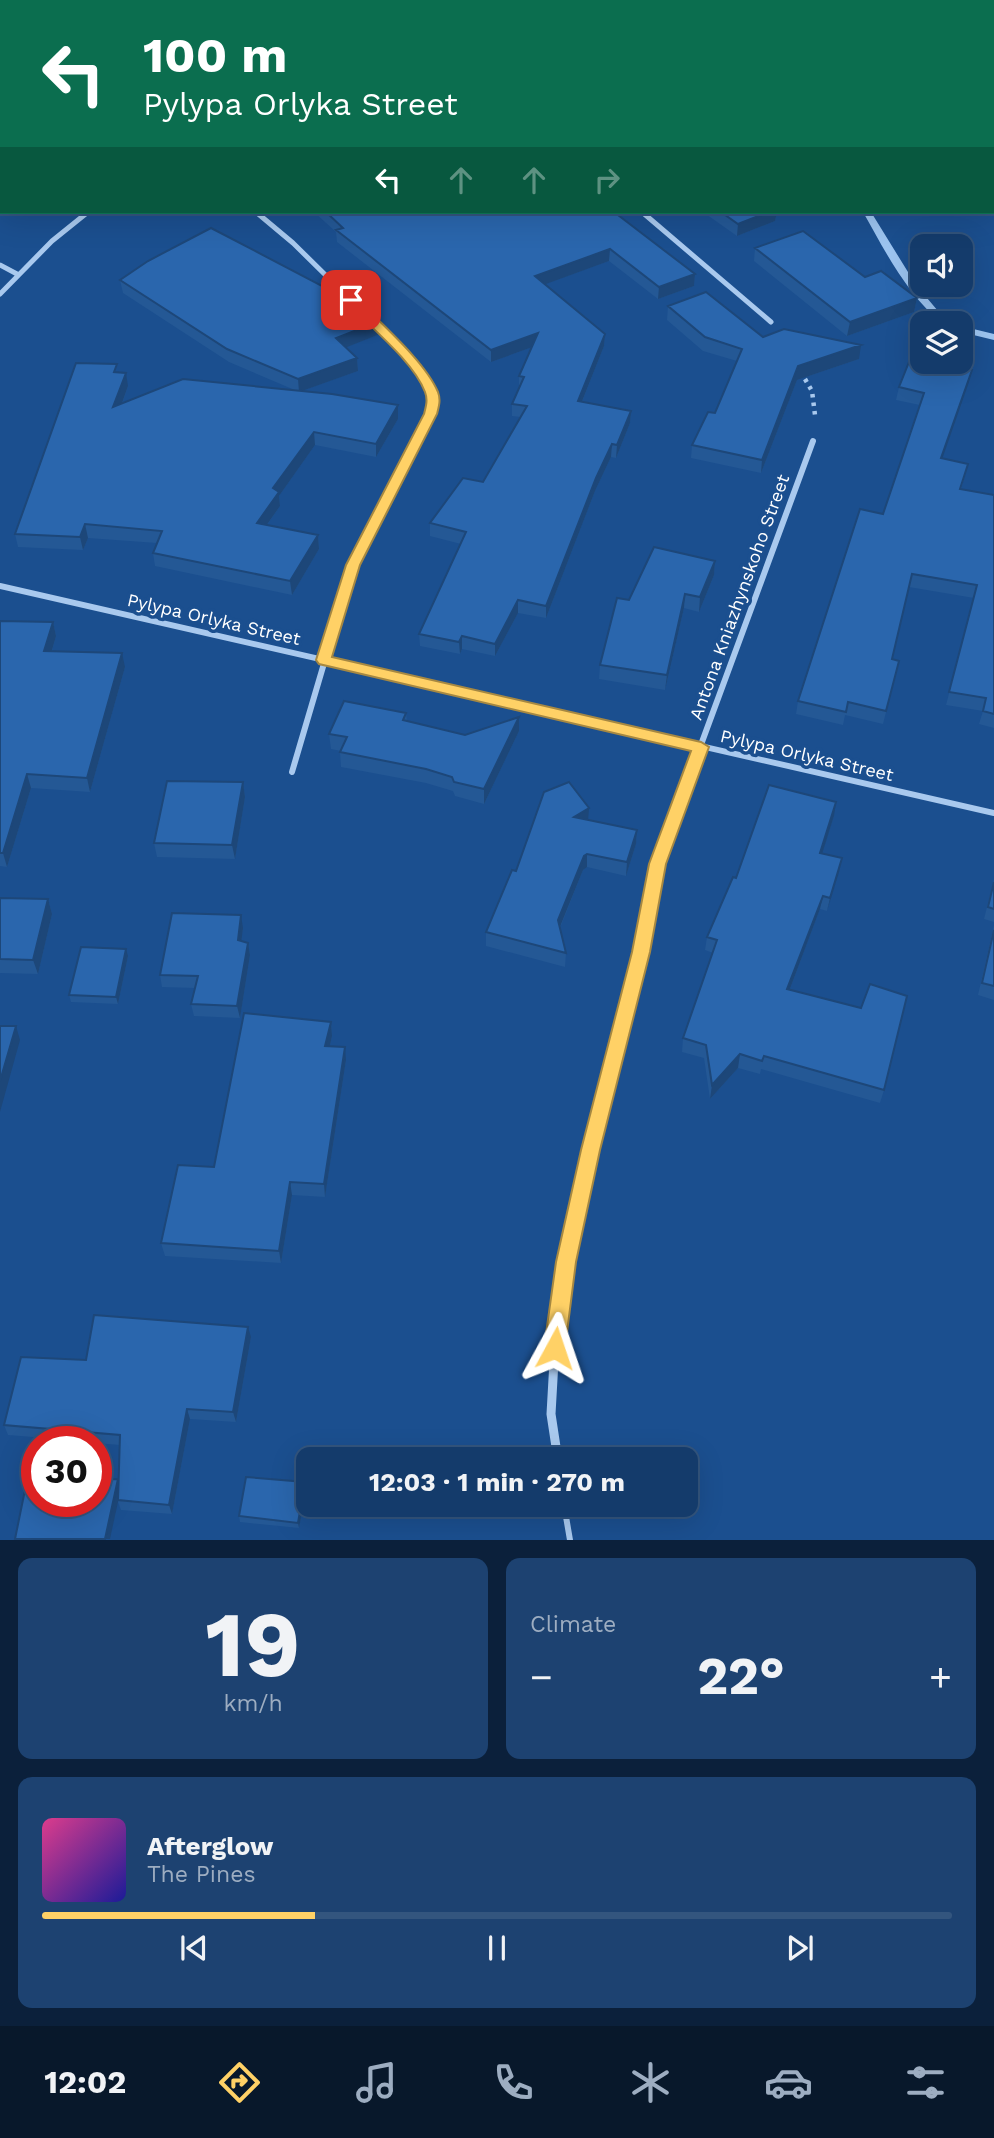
<!DOCTYPE html>
<html lang="en">
<head>
<meta charset="utf-8">
<style>
  :root { --surface:#143b6b; --page:#1d4271; --text:#f1f3f6; --muted:#9dadc1; --line:#33557e; --accent:#ffd166 }
  body { margin:0; font-family:"Work Sans",sans-serif; background:var(--page); color:var(--text); height:100vh; display:flex; flex-direction:column; font-size:26px; white-space:nowrap }
  * { box-sizing:border-box; margin:0 }
  p { font-size:23px; color:var(--muted) }
  .icon { flex:none; width:38px; height:38px; fill:none; stroke:currentColor; stroke-width:2; stroke-linecap:round; stroke-linejoin:round }
  .map { position:relative; height:1540px; overflow:hidden }
  .side { display:flex; flex-direction:column; gap:18px; padding:18px; background:#0b203b; flex:1 }
  .side>* { flex:none }
  .banner { position:absolute; left:0px; top:0px; width:994px; height:214px; box-shadow:0 7px 28px #0002,0 0 0 2px var(--line); background:#0b6e4f; color:#fff; overflow:hidden }
  .tools { position:absolute; left:910px; top:234px; display:grid; gap:14px }
  .tools a { display:grid; place-items:center; width:63px; height:63px; border-radius:14px; background:var(--surface); box-shadow:0 7px 28px #0002,0 0 0 2px var(--line); font-size:35px }
  .speed { position:absolute; left:21px; top:1426px; display:flex; gap:14px; font-size:35px; font-weight:700; text-align:center }
  .speed>* { display:grid; place-content:center; width:91px; height:91px; border-radius:50%; background:var(--surface); box-shadow:0 7px 28px #0002,0 0 0 2px var(--line); line-height:1 }
  .speed .limit { border:10px solid #d22; background:#fff; color:#111 }
  .pin { position:absolute; display:grid; place-items:center; width:60px; height:60px; color:#fff; margin:-30px; border-radius:14px; box-shadow:0 4px 10px #0006 }
  .me { position:absolute; width:77px; margin:-38px; rotate:5deg; stroke-linejoin:round; filter:drop-shadow(0 0 5px #0008) }
  .turn { display:flex; align-items:center; gap:24px; height:147px; padding:0 28px; font-size:32px }
  .turn .icon { width:91px; height:91px; stroke-width:2.5 }
  .turn b { display:block; font-size:49px; line-height:60px }
  .lanes { display:flex; align-items:center; height:66px; padding:0 28px; background:#0003; justify-content:center; gap:35px; direction:ltr }
  .lanes .off { opacity:.35 }
  .big { font-size:52px; font-weight:700; line-height:1.1 }
  .side .widget { flex:1; display:flex; flex-direction:column; justify-content:center; gap:10px; min-width:0; padding:0 24px; border-radius:14px; background:var(--page) }
  .side .dial { align-items:center; gap:0 }
  .dial b { font-size:91px; line-height:1 }
  .song { display:flex; align-items:center; gap:21px }
  .cover { width:84px; height:84px; border-radius:10px; background:linear-gradient(135deg,hsl(330 70% 55%),hsl(240 70% 35%)) }
  .played { height:7px; border-radius:4px; background:linear-gradient(90deg,var(--accent) 30%,var(--line) 30%) }
  .keys { display:flex; justify-content:space-around; direction:ltr }
  .heat { display:flex; justify-content:space-between; align-items:center; font-size:38px; direction:ltr }
  .side .tiles { flex:1; display:grid; gap:18px; grid-template-columns:1fr 1fr }
  .widget:last-child { grid-column:span 2 }
  .trip { position:absolute; left:296px; top:1447px; width:402px; height:70px; border-radius:14px; background:var(--surface); box-shadow:0 7px 28px #0002,0 0 0 2px var(--line); font-weight:700; line-height:70px; text-align:center }
  .menu { display:flex; height:112px; justify-content:space-around; align-items:center; background:#08182b; color:var(--muted) }
  .menu .icon { width:49px; height:49px }
  .menu .current { color:var(--accent) }
  .menu b { font-size:32px; color:var(--text) }
  .map>svg:first-child { display:block }
</style>
</head>
<body>
<div class="map">
<svg width="994" height="1540" viewBox="0 0 994 1540">
  <rect width="100%" height="100%" fill="#1b4f8f"/>
  <g fill="none" stroke-linecap="round" stroke-linejoin="round">
    <path fill="#9cc4f0" fill-rule="evenodd" d="M 863,212 L 871,212 L 916,285 L 938,311 L 954,324 L 943,324 C 907,295 885,251 863,212 Z
      M 961,326 L 994,334 L 994,340 L 961,332 Z"/>
    <path stroke="#a9c9ee" stroke-width="2.5" stroke-dasharray="2.5 3.5" stroke-linecap="butt" d="M 802,375 L 806,381"/>
    <path stroke="#a9c9ee" stroke-width="4.5" stroke-dasharray="3.5 5" stroke-linecap="butt" d="M 805,379 L 812,391 L 815,415"/>
    <path stroke="#a9c9ee" stroke-width="6" d="M 564,1505 L 570,1540"/>
    <path stroke="#a9c9ee" stroke-width="5" d="M 346,0 L 351,2
      M 627,2 L 634,0
      M 256,212 L 293,243 L 360,309
      M 642,212 L 771,322
      M 0,265 L 17,274
      M 0,294 L 52,241 L 88,212
      M 374,323 L 408,357 L 427,381"/>
    <path stroke="#a9c9ee" stroke-width="6" d="M 0,586 L 994,813
      M 292,772 L 353,565 L 431,414 L 434,397 L 426,379
      M 654,881 L 657,864 L 813,441"/>
    <path stroke="#a9c9ee" stroke-width="9" d="M 558,1460 L 551,1414 L 556,1326 L 566,1262 L 641,952 L 654,879"/>
  </g>
  <path fill="#245895" d="M 810,0 L 994,0 L 994,182 L 992,182 L 992,2 L 810,2 Z
    M 314,212 L 625,212 L 617,214 L 695,274 L 694,286 L 658,299 L 609,261 L 545,284 L 605,334 L 604,346 L 582,402 L 631,411 L 630,423 L 616,458 L 611,457 L 595,491 L 546,618 L 518,613 L 495,656 L 462,649 L 460,654 L 420,646 L 419,634 L 461,544 L 430,536 L 430,523 L 483,482 L 521,417 L 512,416 L 512,404 L 519,387 L 519,376 L 532,347 L 491,362 L 337,242 L 336,232 Z
    M 703,212 L 777,212 L 775,221 L 737,236 Z
    M 755,248 L 865,277 L 917,298 L 914,312 L 847,336 L 754,261 Z
    M 120,280 L 380,334 L 346,347 L 357,358 L 358,371 L 301,391 L 398,419 L 376,457 L 315,445 L 279,496 L 280,506 L 267,525 L 318,535 L 319,549 L 292,595 L 155,566 L 153,553 L 157,543 L 88,538 L 83,550 L 18,547 L 15,534 L 118,372 L 128,386 L 122,404 L 297,391 L 229,362 L 123,293 Z
    M 668,306 L 763,337 L 859,359 L 797,380 L 761,473 L 691,458 L 692,445 L 715,413 L 737,361 L 703,351 L 667,320 Z
    M 972,370 L 969,382 L 942,459 L 968,464 L 961,490 L 994,495 L 994,728 L 979,724 L 983,711 L 946,705 L 974,598 L 909,587 L 892,659 L 899,661 L 883,724 L 845,715 L 843,725 L 796,714 L 798,701 L 883,514 L 920,405 L 896,400 L 899,387 Z
    M 715,561 L 714,575 L 699,612 L 684,608 L 665,690 L 599,679 L 600,665 L 629,600 Z
    M 0,621 L 53,622 L 56,636 L 52,651 L 125,667 L 90,792 L 31,788 L 7,867 L 0,866 Z
    M 406,713 L 407,721 L 465,735 L 519,731 L 484,804 L 455,796 L 453,791 L 426,783 L 341,767 L 340,752 L 341,751 L 331,749 L 329,734 Z
    M 243,782 L 245,797 L 235,859 L 157,857 L 154,843 Z
    M 834,816 L 822,853 L 842,858 L 839,872 L 827,911 L 820,909 L 790,989 L 884,1090 L 880,1103 L 761,1069 L 760,1074 L 738,1068 L 710,1099 L 704,1058 L 682,1052 L 683,1038 L 713,953 L 705,950 L 707,937 L 736,878 Z
    M 588,820 L 637,830 L 636,844 L 626,876 L 587,867 L 583,870 L 560,928 L 566,953 L 565,967 L 486,946 L 486,932 L 516,871 Z
    M 994,879 L 994,922 L 984,919 Z
    M 0,898 L 48,899 L 52,914 L 38,974 L 0,973 Z
    M 994,925 L 994,1000 L 978,995 Z
    M 243,928 L 241,941 L 248,943 L 250,955 L 240,1018 L 194,1016 L 191,1004 L 195,988 L 162,987 L 160,975 Z
    M 128,956 L 118,1004 L 71,1002 L 69,995 Z
    M 331,1022 L 332,1036 L 330,1046 L 346,1060 L 325,1197 L 292,1195 L 281,1263 L 165,1256 L 161,1243 L 214,1167 Z
    M 251,1337 L 236,1422 L 190,1419 L 172,1514 L 121,1510 L 118,1502 L 120,1445 L 96,1443 L 96,1442 L 8,1435 L 4,1425 L 86,1360 Z
    M 307,1488 L 299,1528 L 240,1522 L 239,1516 Z"/>
  <path fill="#1d4779" d="M 225,0 L 243,0 L 240,2 L 225,2 Z
    M 2,144 L 2,157 L 0,158 L 0,145 Z
    M 769,212 L 777,212 L 775,221 L 737,236 L 738,224 Z
    M 610,249 L 609,261 L 535,288 L 535,276 Z
    M 695,274 L 694,286 L 658,299 L 659,287 Z
    M 917,298 L 914,312 L 847,336 L 850,322 Z
    M 380,321 L 380,334 L 337,351 L 336,338 Z
    M 538,333 L 538,345 L 491,362 L 491,350 Z
    M 605,334 L 604,346 L 577,414 L 578,401 Z
    M 861,345 L 859,359 L 797,380 L 761,473 L 762,460 L 798,366 Z
    M 357,358 L 358,371 L 299,392 L 298,379 Z
    M 972,370 L 969,382 L 938,471 L 941,458 Z
    M 126,373 L 128,386 L 116,420 L 113,407 Z
    M 398,405 L 398,419 L 376,457 L 376,444 Z
    M 631,411 L 630,423 L 616,458 L 617,445 Z
    M 314,432 L 315,445 L 279,496 L 280,506 L 259,536 L 257,523 L 273,488 Z
    M 612,444 L 611,457 L 595,491 L 546,618 L 546,606 L 596,478 Z
    M 85,524 L 88,538 L 83,550 L 80,537 Z
    M 318,535 L 319,549 L 292,595 L 290,581 Z
    M 715,561 L 714,575 L 699,612 L 700,597 Z
    M 685,594 L 684,608 L 665,690 L 667,675 Z
    M 518,600 L 518,613 L 495,656 L 495,644 Z
    M 53,622 L 56,636 L 48,664 L 44,651 Z
    M 462,636 L 462,649 L 460,654 L 459,642 Z
    M 122,653 L 125,667 L 90,792 L 87,778 Z
    M 519,717 L 519,731 L 484,804 L 484,789 Z
    M 27,774 L 31,788 L 7,867 L 3,853 Z
    M 243,782 L 245,797 L 235,859 L 232,845 Z
    M 836,802 L 834,816 L 818,867 L 820,853 Z
    M 589,808 L 588,822 L 574,817 Z
    M 637,830 L 636,844 L 626,876 L 627,862 Z
    M 587,854 L 587,867 L 583,870 L 557,934 L 558,920 L 584,856 Z
    M 842,858 L 839,872 L 827,911 L 830,898 Z
    M 823,896 L 820,909 L 785,1002 L 787,989 Z
    M 48,899 L 52,914 L 38,974 L 33,960 Z
    M 241,915 L 243,928 L 240,952 L 238,940 Z
    M 248,943 L 250,955 L 240,1018 L 237,1006 Z
    M 126,949 L 128,956 L 118,1004 L 116,997 Z
    M 331,1022 L 332,1036 L 327,1059 L 325,1046 Z
    M 16,1026 L 20,1040 L 0,1112 L 0,1081 Z
    M 345,1047 L 346,1060 L 325,1197 L 324,1184 Z
    M 740,1054 L 738,1068 L 710,1099 L 712,1085 Z
    M 290,1182 L 292,1195 L 281,1263 L 279,1251 Z
    M 248,1327 L 251,1337 L 236,1422 L 233,1412 Z
    M 187,1409 L 190,1419 L 172,1514 L 169,1505 Z
    M 118,1479 L 121,1488 L 110,1539 L 105,1539 Z
    M 305,1482 L 307,1488 L 299,1528 L 298,1523 Z"/>
  <path fill="#2a66ad" stroke="#1d4779" stroke-width="2" d="M 0,0 L 228,0 L 230,2 L 2,2 L 2,144 L 0,145 Z
    M 444,0 L 502,0 L 503,2 L 445,2 Z
    M 837,0 L 994,0 L 994,171 L 992,171 L 992,2 L 842,2 Z
    M 326,212 L 614,212 L 695,274 L 659,287 L 610,249 L 535,276 L 605,334 L 578,401 L 631,411 L 617,445 L 612,444 L 596,478 L 546,606 L 518,600 L 495,644 L 462,636 L 459,642 L 419,634 L 466,532 L 430,523 L 463,478 L 483,482 L 527,406 L 512,404 L 524,377 L 519,376 L 538,333 L 491,350 L 336,230 L 343,228 Z
    M 721,212 L 769,212 L 738,224 Z
    M 211,228 L 370,311 L 380,321 L 336,338 L 357,358 L 298,379 L 227,349 L 120,280 L 148,261 Z
    M 803,231 L 865,277 L 881,271 L 917,298 L 850,322 L 755,248 Z
    M 706,292 L 763,337 L 784,329 L 861,345 L 798,366 L 762,460 L 692,445 L 708,412 L 715,413 L 742,349 L 705,337 L 668,306 Z
    M 911,357 L 922,359 L 922,362 L 937,362 L 972,370 L 941,458 L 968,464 L 960,489 L 994,495 L 994,714 L 983,711 L 986,698 L 949,692 L 977,585 L 912,574 L 892,659 L 899,661 L 886,711 L 848,702 L 846,712 L 798,701 L 860,509 L 883,514 L 924,393 L 899,387 Z
    M 76,363 L 117,364 L 114,372 L 126,373 L 113,407 L 183,379 L 332,394 L 398,405 L 376,444 L 314,432 L 273,488 L 279,492 L 257,523 L 318,535 L 290,581 L 153,553 L 162,531 L 85,524 L 80,537 L 15,534 Z
    M 654,547 L 715,561 L 700,597 L 685,594 L 667,675 L 600,665 L 617,598 L 629,600 Z
    M 0,621 L 53,622 L 44,651 L 122,653 L 87,778 L 27,774 L 3,853 L 0,853 Z
    M 344,701 L 406,713 L 403,720 L 465,735 L 519,717 L 484,789 L 454,782 L 452,777 L 426,769 L 340,752 L 347,737 L 329,734 Z
    M 167,781 L 243,782 L 232,845 L 154,843 Z
    M 569,782 L 589,808 L 574,817 L 637,830 L 627,862 L 587,854 L 584,856 L 558,920 L 566,953 L 486,932 L 512,870 L 516,871 L 544,792 Z
    M 769,785 L 836,802 L 820,853 L 842,858 L 830,898 L 823,896 L 787,989 L 861,1008 L 870,984 L 907,996 L 884,1090 L 764,1056 L 762,1061 L 740,1054 L 712,1085 L 706,1045 L 683,1038 L 717,940 L 707,937 L 733,877 L 736,878 Z
    M 994,882 L 994,909 L 988,907 Z
    M 0,898 L 48,899 L 33,960 L 0,959 Z
    M 172,913 L 241,915 L 238,940 L 248,943 L 237,1006 L 191,1004 L 198,976 L 160,975 Z
    M 994,930 L 994,986 L 982,983 Z
    M 81,947 L 126,949 L 116,997 L 69,995 Z
    M 244,1013 L 331,1022 L 325,1046 L 345,1047 L 324,1184 L 290,1182 L 279,1251 L 161,1243 L 178,1165 L 214,1167 Z
    M 0,1026 L 16,1026 L 0,1081 Z
    M 94,1315 L 248,1327 L 233,1412 L 187,1409 L 169,1505 L 118,1500 L 120,1435 L 4,1425 L 21,1357 L 86,1360 Z
    M 246,1477 L 305,1482 L 298,1523 L 239,1516 Z
    M 118,1479 L 105,1539 L 15,1539 L 27,1480 L 37,1480 L 37,1502 L 96,1502 L 96,1480 Z"/>
  <path fill="#ffd166" stroke="#a68842" stroke-width="2" d="M 351,296 L 355,297 C 379,322 425,361 438,392 C 441,400 439,406 437,414 L 360,565 L 332,657 L 701,742 L 709,747 L 666,864 L 650,952 L 600,1150 L 576,1262 L 565,1348 L 562,1355 L 555,1358 L 547,1355 L 544,1348 L 556,1262 L 581,1150 L 632,952 L 649,864 L 691,751 L 319,664 L 316,660 L 346,565 L 424,414 C 426,406 428,400 425,392 C 413,361 370,327 346,302 L 345,300 Z"/>
  <g text-anchor="middle" dominant-baseline="central" stroke-width="7" stroke-linejoin="round" paint-order="stroke">
    <g font-size="18" fill="#fff" stroke="#1b4f8f">
      <text transform="translate(739 597) rotate(-70)">Antona Kniazhynskoho Street</text>
      <text transform="translate(214 619) rotate(13)">Pylypa Orlyka Street</text>
      <text transform="translate(807 755) rotate(13)">Pylypa Orlyka Street</text>
    </g>
  </g>
</svg>
<div class="tools">
<a><svg class="icon" aria-label="sound" viewBox="0 0 24 24"><path d="M4 9h4l5-4v14l-5-4H4zM17 9q2 3 0 6"/></svg></a>
<a><svg class="icon" aria-label="layers" viewBox="0 0 24 24"><path d="M12 4l9 5-9 5-9-5zM3 14l9 5 9-5"/></svg></a>
</div>
<div class="speed"><div class="limit">30</div></div>
<div class="pin" style="left:351px;top:300px;background:#d93025"><svg class="icon" aria-label="arrive" viewBox="0 0 24 24"><path d="M6 21V4h12l-3 4 3 4H6"/></svg></div>
<svg class="me" style="left:555px;top:1348px" viewBox="-20 -20 40 40"><path d="M0-17L14 15 0 8-14 15z" fill="#ffd166" stroke="#fff" stroke-width="4"/></svg>
<div class="trip">12:03 · 1 min · 270 m</div>
<div class="banner">
<div class="turn"><svg class="icon" aria-label="left" viewBox="0 0 24 24"><path d="M17 20v-9H6M10 6l-5 5 5 5"/></svg><div><b>100 m</b>Pylypa Orlyka Street</div></div>
<div class="lanes"><svg class="icon" aria-label="left" viewBox="0 0 24 24"><path d="M17 20v-9H6M10 6l-5 5 5 5"/></svg><svg class="icon off" aria-label="ahead" viewBox="0 0 24 24"><path d="M12 20V5M6 11l6-6 6 6"/></svg><svg class="icon off" aria-label="ahead" viewBox="0 0 24 24"><path d="M12 20V5M6 11l6-6 6 6"/></svg><svg class="icon off" aria-label="right" viewBox="0 0 24 24"><path d="M7 20v-9h11M14 6l5 5-5 5"/></svg></div>
</div>
</div>
<section class="side">
<div class="tiles">
<div class="widget dial"><b>19</b><p>km/h</p></div>
<div class="widget"><p>Climate</p>
<div class="heat"><a>−</a><b class="big">22°</b><a>+</a></div>
</div>
<div class="widget">
<div class="song"><i class="cover"></i><div><b>Afterglow</b><p>The Pines</p></div></div>
<div class="played"></div>
<div class="keys"><svg class="icon" aria-label="previous" viewBox="0 0 24 24"><path d="M18 5L8 12l10 7zM5 5v14"/></svg><svg class="icon" aria-label="pause" viewBox="0 0 24 24"><path d="M8 5v14M16 5v14"/></svg><svg class="icon" aria-label="next" viewBox="0 0 24 24"><path d="M6 5l10 7-10 7zM19 5v14"/></svg></div>
</div>
</div>
</section>
<nav class="menu">
<b>12:02</b>
<svg class="icon current" aria-label="directions" viewBox="0 0 24 24"><path d="M12 3l9 9-9 9-9-9zM9 14v-3h6M13 9l2 2-2 2"/></svg>
<svg class="icon" aria-label="music" viewBox="0 0 24 24"><path d="M9 18V5l10-2v13"/><circle cx="6" cy="18" r="3"/><circle cx="16" cy="16" r="3"/></svg>
<svg class="icon" aria-label="phone" viewBox="0 0 24 24"><path d="M5 4h4l2 5-3 2q2 4 5 5l2-3 5 2v4C11 20 4 13 5 4z"/></svg>
<svg class="icon" aria-label="climate" viewBox="0 0 24 24"><path d="M12 3v18M4 7l16 10M4 17L20 7"/></svg>
<svg class="icon" aria-label="car" viewBox="0 0 24 24"><path d="M5 17H2v-5l4-1 3-4h7l3 4 3 1v5h-3M9 17h6M6 11h13"/><circle cx="7" cy="17" r="2"/><circle cx="17" cy="17" r="2"/></svg>
<svg class="icon" aria-label="filters" viewBox="0 0 24 24"><path d="M4 7h16M4 17h16"/><circle cx="9" cy="7" r="2"/><circle cx="15" cy="17" r="2"/></svg>
</nav>
</body>
</html>
